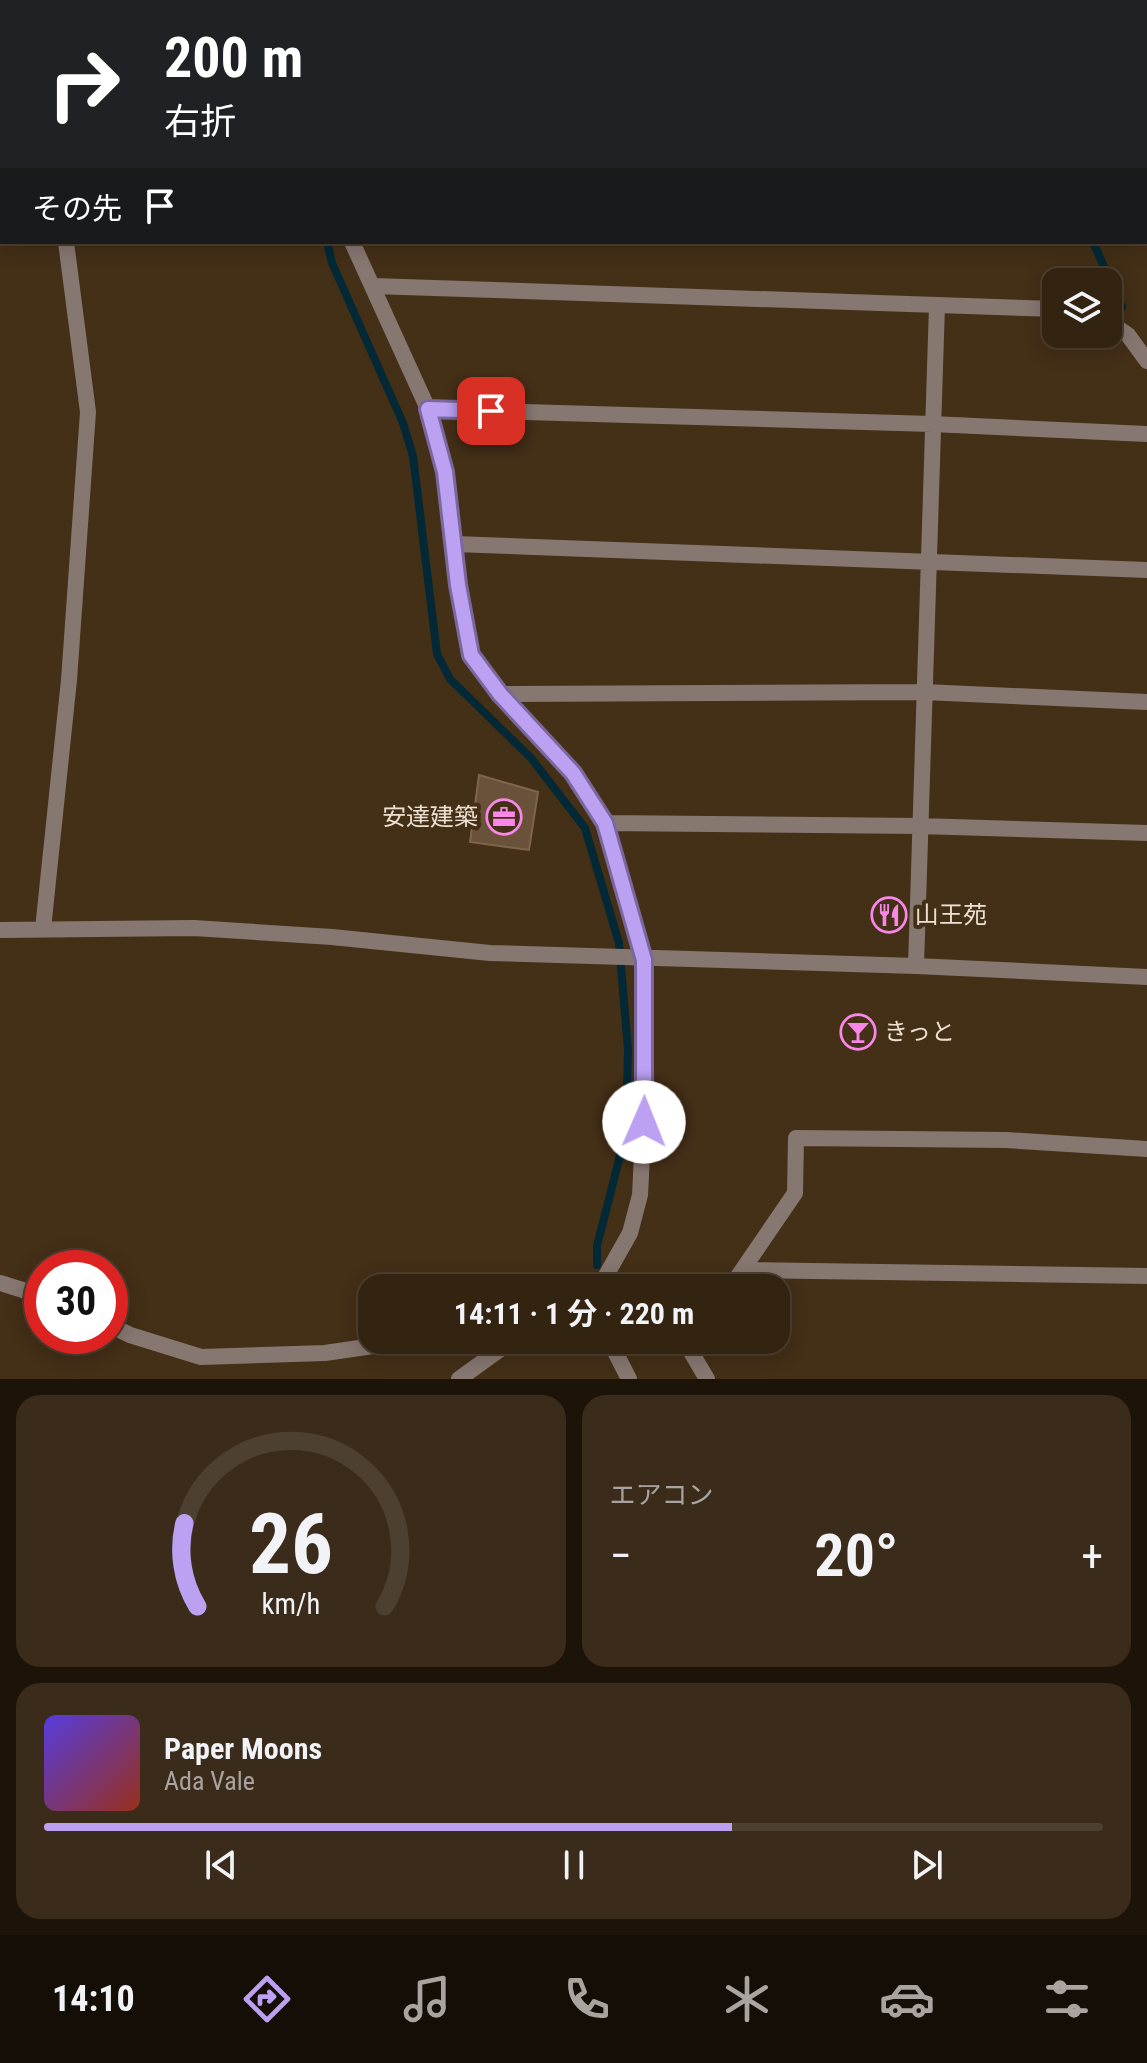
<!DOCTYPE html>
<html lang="ja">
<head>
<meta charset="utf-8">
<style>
  :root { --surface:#332311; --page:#3b2b1a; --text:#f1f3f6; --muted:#a9a49f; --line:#4e4031; --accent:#bca0f2 }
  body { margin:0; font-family:"Roboto Condensed","Noto Sans JP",sans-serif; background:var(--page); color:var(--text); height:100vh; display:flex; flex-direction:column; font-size:30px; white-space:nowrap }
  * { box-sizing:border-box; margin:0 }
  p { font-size:26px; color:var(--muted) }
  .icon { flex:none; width:44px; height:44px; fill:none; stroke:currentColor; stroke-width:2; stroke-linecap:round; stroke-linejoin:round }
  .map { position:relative; height:1379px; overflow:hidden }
  .details { display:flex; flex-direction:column; gap:16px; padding:16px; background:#1c1309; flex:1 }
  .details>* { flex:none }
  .top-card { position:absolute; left:0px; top:0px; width:1148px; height:244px; box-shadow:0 4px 20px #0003,0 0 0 2px var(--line); background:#202124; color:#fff; overflow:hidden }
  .fabs { position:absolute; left:1042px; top:268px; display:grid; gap:16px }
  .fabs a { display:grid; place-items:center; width:80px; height:80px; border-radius:16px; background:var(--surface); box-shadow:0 4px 20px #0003,0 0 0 2px var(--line); font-size:40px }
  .speed { position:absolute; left:24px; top:1250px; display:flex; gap:16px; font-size:40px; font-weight:700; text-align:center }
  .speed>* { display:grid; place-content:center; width:104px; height:104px; border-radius:50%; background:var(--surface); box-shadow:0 4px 20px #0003,0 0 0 2px var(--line); line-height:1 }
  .speed .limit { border:12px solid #d22; background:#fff; color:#111 }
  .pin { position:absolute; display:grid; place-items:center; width:68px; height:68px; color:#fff; margin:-34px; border-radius:16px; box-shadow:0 4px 12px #0006 }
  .me { position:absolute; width:88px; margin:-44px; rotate:1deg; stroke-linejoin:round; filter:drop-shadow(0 0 6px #0008) }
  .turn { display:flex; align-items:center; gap:28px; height:168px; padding:0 32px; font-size:36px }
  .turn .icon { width:104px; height:104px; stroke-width:2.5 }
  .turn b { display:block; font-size:56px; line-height:68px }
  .then { display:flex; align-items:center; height:76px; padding:0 32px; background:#0003; gap:16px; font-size:30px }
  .big { font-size:60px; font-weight:700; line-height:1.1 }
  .details .tile { flex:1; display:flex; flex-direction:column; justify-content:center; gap:12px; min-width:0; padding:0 28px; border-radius:24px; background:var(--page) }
  .details .dial { align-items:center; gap:0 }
  .dial svg { height:208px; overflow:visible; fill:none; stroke:var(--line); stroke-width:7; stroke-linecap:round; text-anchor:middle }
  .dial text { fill:var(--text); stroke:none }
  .song { display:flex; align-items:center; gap:24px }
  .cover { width:96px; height:96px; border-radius:12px; background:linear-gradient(135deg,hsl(250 70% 55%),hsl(10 70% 35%)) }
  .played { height:8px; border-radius:4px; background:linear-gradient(90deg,var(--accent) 65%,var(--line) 65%) }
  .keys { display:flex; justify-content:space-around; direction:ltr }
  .heat { display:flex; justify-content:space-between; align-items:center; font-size:44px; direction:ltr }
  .details .tiles { flex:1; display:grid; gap:16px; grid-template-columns:1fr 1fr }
  .tile:last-child { grid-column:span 2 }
  .trip { position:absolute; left:358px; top:1274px; width:432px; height:80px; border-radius:24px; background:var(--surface); box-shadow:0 4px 20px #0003,0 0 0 2px var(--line); font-weight:700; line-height:80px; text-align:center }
  .tab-bar { display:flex; height:128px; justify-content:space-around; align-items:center; background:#140e07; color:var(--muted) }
  .tab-bar .icon { width:56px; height:56px }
  .tab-bar .active { color:var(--accent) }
  .tab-bar b { font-size:36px; color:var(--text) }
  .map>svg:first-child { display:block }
</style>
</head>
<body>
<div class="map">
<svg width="1147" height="1379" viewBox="0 0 1147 1379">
  <rect width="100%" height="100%" fill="#442f17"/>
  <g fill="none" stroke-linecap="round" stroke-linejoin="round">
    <path stroke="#022935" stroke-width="8" d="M 267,0 L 268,2
      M 982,0 L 983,2
      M 327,242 L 332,263 L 403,423 L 413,456 L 437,654 L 450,679 L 531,758 L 585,828 L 619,943 L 628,1049 L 626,1132 L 597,1246 L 597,1265
      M 1093,242 L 1122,307"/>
    <path stroke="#022935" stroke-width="46" d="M 1116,0 L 1117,2
      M 1146,60 L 1147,62"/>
  </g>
  <path fill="#695239" stroke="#7d664d" stroke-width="2" d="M 479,775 L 538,792 L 529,850 L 470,842 Z"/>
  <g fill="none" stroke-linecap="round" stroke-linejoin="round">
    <path stroke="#877771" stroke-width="16" d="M 297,0 L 298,2
      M 24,2 L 30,0
      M 0,10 L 2,9
      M 352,242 L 428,409 L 445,472 L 458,585 L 471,655 L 500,694 L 573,773 L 605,823 L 644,960 L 645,1095 L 640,1195 L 630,1233 L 599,1288
      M 373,286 L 1056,309
      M 1108,321 L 1128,335 L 1147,361
      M 428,409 L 932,424 L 1147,434
      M 454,544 L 1147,570
      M 500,694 L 924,692 L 1147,702
      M 605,823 L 920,826 L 1147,833
      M 43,929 L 69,680 L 88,412 L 66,242
      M 0,930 L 194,928 L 332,937 L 490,953 L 916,966 L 1147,977
      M 916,966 L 937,305
      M 744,1270 L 1147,1276
      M 0,1283 L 42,1296
      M 730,1288 L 795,1193 L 796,1138 L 1006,1140 L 1147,1149
      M 110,1325 L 130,1335 L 201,1357 L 325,1353 L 414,1340
      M 609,1340 L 629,1379
      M 684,1340 L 707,1379
      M 459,1379 L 513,1340"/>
  </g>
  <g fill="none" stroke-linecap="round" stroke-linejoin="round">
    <defs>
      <path id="route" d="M 491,411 L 428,409 L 445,472 L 458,585 L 471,655 L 500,694 L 573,773 L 605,823 L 644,960 L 644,1122"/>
    </defs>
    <use href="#route" stroke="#7a689d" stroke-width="20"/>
    <use href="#route" stroke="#bca0f2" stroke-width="14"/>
  </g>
  <defs>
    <symbol id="office-ring" viewBox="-11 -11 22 22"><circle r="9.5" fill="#442f17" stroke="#f987e8" stroke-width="1.5"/><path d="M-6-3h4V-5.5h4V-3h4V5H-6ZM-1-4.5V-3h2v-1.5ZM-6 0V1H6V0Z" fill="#f987e8"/></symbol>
    <symbol id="restaurant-ring" viewBox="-11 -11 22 22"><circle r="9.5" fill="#442f17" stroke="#f987e8" stroke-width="1.5"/><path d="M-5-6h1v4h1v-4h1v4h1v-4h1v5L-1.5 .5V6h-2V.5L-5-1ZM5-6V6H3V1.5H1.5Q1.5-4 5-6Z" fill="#f987e8"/></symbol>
    <symbol id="bar-ring" viewBox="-11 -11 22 22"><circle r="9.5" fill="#442f17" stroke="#f987e8" stroke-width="1.5"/><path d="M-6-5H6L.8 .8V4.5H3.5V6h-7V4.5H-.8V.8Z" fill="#f987e8"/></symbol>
  </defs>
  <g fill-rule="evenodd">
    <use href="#office-ring" x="484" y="797" width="40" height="40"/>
    <use href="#restaurant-ring" x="869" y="895" width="40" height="40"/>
    <use href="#bar-ring" x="838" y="1012" width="40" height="40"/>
  </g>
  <g text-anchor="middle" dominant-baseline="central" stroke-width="8" stroke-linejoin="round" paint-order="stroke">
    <g font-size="24" fill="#eee0d2" stroke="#442f17" text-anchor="start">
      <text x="478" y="817" text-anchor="end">安達建築</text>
      <text x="915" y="915">山王苑</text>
      <text x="884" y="1032">きっと</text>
    </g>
  </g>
</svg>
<div class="fabs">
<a><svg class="icon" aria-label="layers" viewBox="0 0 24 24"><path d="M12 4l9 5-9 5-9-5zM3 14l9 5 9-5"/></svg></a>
</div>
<div class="speed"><div class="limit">30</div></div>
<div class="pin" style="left:491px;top:411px;background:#d93025"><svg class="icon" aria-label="arrive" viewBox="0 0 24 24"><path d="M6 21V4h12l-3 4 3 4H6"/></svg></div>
<svg class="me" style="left:644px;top:1122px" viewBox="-20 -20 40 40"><circle r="19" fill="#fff"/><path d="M0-13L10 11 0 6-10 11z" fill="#bca0f2"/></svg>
<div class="trip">14:11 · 1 分 · 220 m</div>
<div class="top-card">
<div class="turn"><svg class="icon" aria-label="right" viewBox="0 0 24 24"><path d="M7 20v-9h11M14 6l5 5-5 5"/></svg><div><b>200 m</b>右折</div></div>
<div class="then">その先<svg class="icon" aria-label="arrive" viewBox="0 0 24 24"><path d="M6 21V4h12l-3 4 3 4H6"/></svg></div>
</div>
</div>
<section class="details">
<div class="tiles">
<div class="tile dial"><svg viewBox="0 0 100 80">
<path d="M14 69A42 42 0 1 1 86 69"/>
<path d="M14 69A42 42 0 0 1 9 37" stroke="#bca0f2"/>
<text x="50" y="56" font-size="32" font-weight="700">26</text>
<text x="50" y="72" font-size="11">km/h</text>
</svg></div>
<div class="tile"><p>エアコン</p>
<div class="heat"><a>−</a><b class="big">20°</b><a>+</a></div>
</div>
<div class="tile">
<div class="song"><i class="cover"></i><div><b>Paper Moons</b><p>Ada Vale</p></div></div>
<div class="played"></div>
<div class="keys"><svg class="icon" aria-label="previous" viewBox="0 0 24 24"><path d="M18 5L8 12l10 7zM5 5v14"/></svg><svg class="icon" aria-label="pause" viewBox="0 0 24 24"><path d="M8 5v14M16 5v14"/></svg><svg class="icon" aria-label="next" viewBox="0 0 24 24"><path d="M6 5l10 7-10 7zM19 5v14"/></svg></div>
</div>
</div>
</section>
<nav class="tab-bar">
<b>14:10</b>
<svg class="icon active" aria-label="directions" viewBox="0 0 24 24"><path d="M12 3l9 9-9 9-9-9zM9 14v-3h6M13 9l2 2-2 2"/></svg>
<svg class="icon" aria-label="music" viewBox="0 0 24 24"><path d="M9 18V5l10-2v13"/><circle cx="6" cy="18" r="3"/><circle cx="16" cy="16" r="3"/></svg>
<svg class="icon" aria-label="phone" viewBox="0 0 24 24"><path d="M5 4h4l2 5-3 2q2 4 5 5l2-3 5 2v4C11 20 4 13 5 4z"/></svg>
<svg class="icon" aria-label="climate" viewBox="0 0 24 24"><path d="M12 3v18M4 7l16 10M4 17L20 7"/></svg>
<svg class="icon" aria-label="car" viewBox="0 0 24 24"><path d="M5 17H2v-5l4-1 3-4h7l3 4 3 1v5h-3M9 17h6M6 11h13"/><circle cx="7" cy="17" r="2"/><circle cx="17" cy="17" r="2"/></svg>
<svg class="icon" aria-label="filters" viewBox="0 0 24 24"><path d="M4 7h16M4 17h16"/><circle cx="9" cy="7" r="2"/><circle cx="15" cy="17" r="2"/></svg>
</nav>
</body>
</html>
